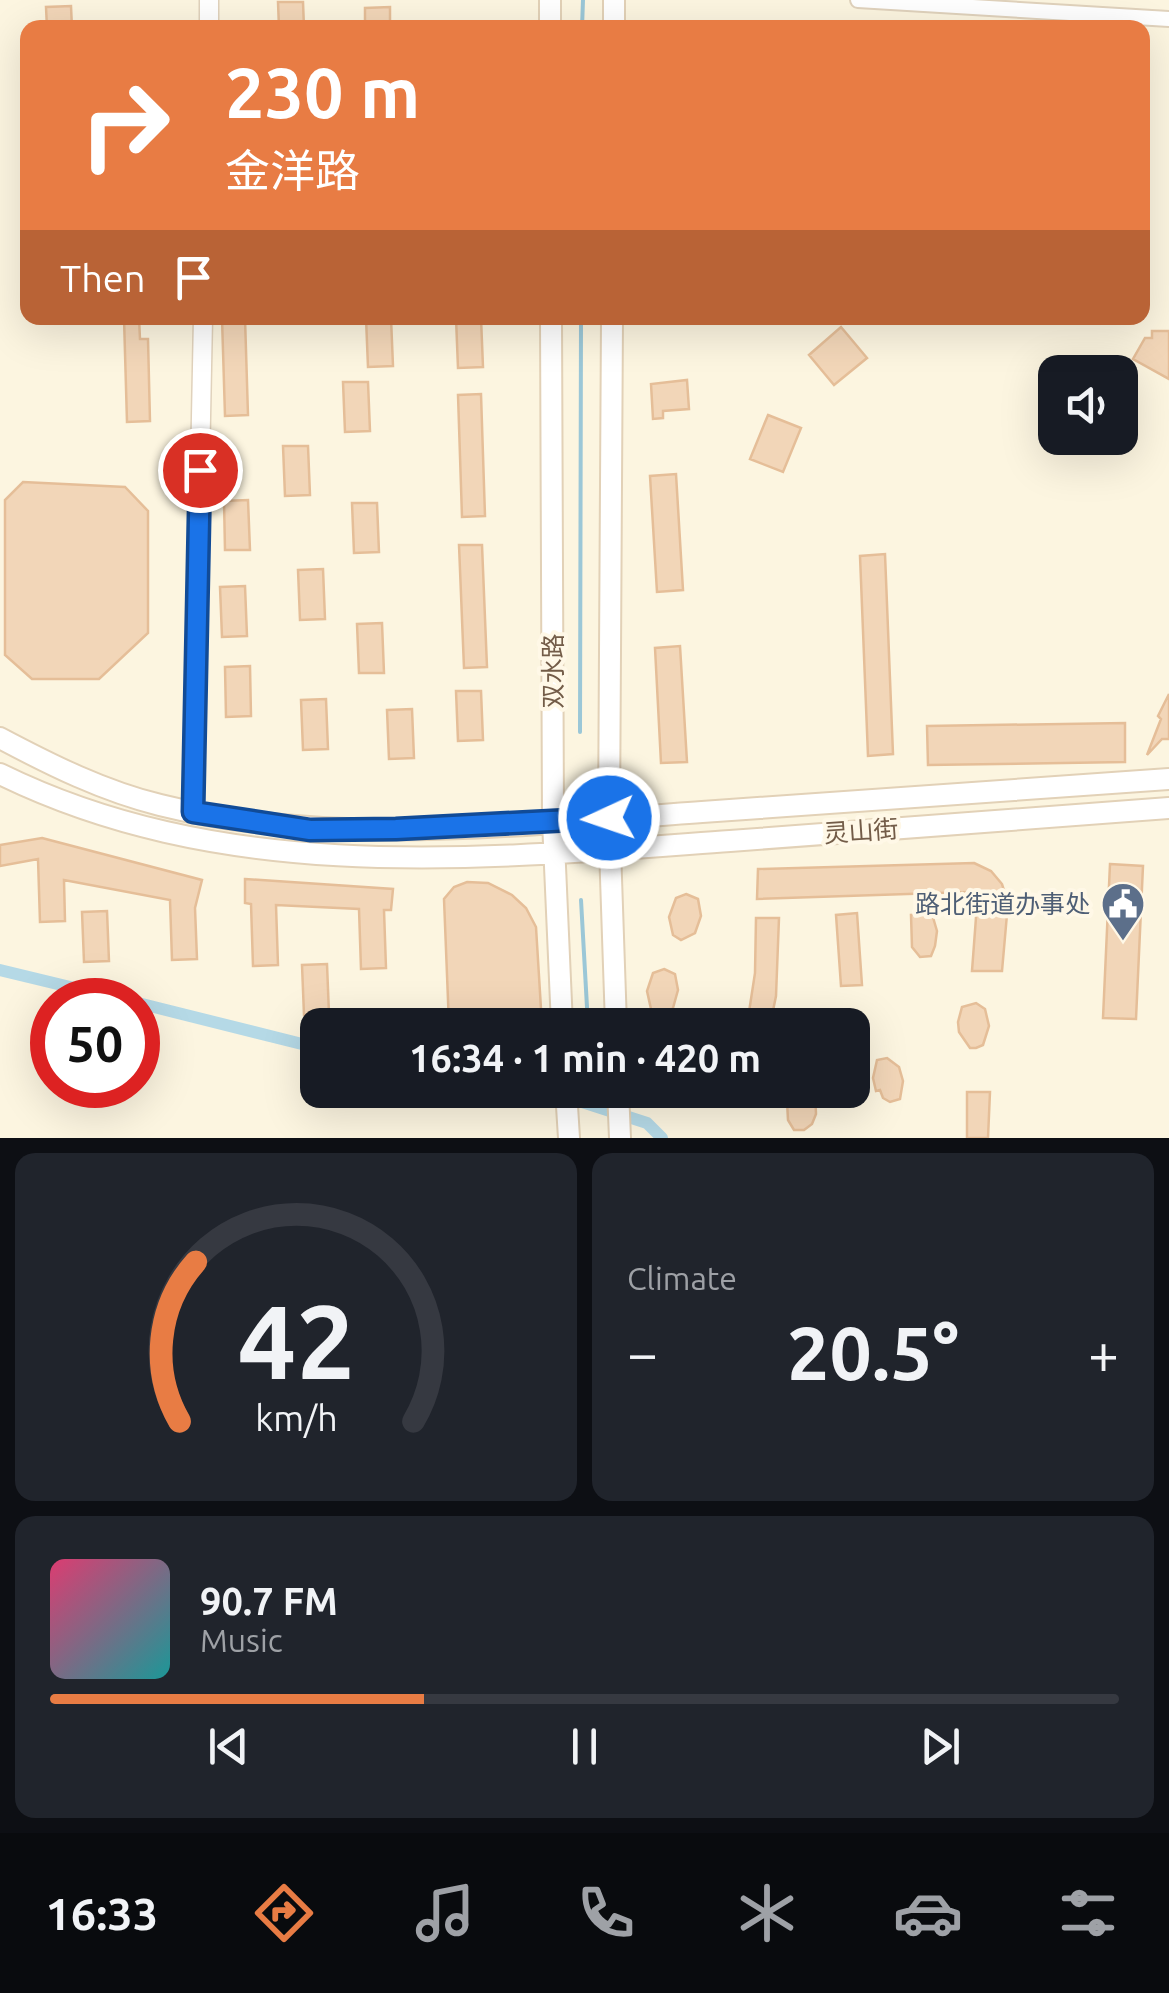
<!DOCTYPE html>
<html lang="en">
<head>
<meta charset="utf-8">
<style>
  :root { --surface:#171b24; --page:#20242c; --text:#f1f3f6; --muted:#9ea1a6; --line:#363941; --accent:#e87c44 }
  body { margin:0; font-family:Ubuntu,"Noto Sans SC",sans-serif; background:var(--page); color:var(--text); height:100vh; display:flex; flex-direction:column; font-size:38px; white-space:nowrap }
  * { box-sizing:border-box; margin:0 }
  p { font-size:32px; color:var(--muted) }
  .icon { flex:none; width:55px; height:55px; fill:none; stroke:currentColor; stroke-width:2; stroke-linecap:round; stroke-linejoin:round }
  .map { position:relative; height:1138px; overflow:hidden }
  .sheet { display:flex; flex-direction:column; gap:15px; padding:15px; background:#0d0f14; flex:1 }
  .sheet>* { flex:none }
  .banner { position:absolute; left:20px; top:20px; width:1130px; height:305px; border-radius:20px; box-shadow:0 10px 40px #0002; background:#e87c44; color:#fff; overflow:hidden }
  .controls { position:absolute; left:1038px; top:355px; display:grid; gap:20px }
  .controls a { display:grid; place-items:center; width:100px; height:100px; border-radius:20px; background:var(--surface); box-shadow:0 10px 40px #0002; font-size:50px }
  .speed { position:absolute; left:30px; top:978px; display:flex; gap:20px; font-size:50px; font-weight:700; text-align:center }
  .speed>* { display:grid; place-content:center; width:130px; height:130px; border-radius:50%; background:var(--surface); box-shadow:0 10px 40px #0002; line-height:1 }
  .speed .limit { border:15px solid #d22; background:#fff; color:#111 }
  .pin { position:absolute; display:grid; place-items:center; width:85px; height:85px; color:#fff; margin:-42px; border:5px solid #fff; border-radius:50%; box-shadow:0 2px 10px #0007 }
  .me { position:absolute; width:110px; margin:-55px; rotate:267deg; stroke-linejoin:round; filter:drop-shadow(0 0 8px #0008) }
  .turn { display:flex; align-items:center; gap:35px; height:210px; padding:0 40px; font-size:45px }
  .turn .icon { width:130px; height:130px; stroke-width:2.5 }
  .turn b { display:block; font-size:70px; line-height:85px }
  .then { display:flex; align-items:center; height:95px; padding:0 40px; background:#0003; gap:20px; font-size:38px }
  .big { font-size:75px; font-weight:600; line-height:1.1 }
  .sheet .tile { flex:1; display:flex; flex-direction:column; justify-content:center; gap:15px; min-width:0; padding:0 35px; border-radius:20px; background:var(--page) }
  .sheet .dial { align-items:center; gap:0 }
  .dial svg { height:260px; overflow:visible; fill:none; stroke:var(--line); stroke-width:7; stroke-linecap:round; text-anchor:middle }
  .dial text { fill:var(--text); stroke:none }
  .song { display:flex; align-items:center; gap:30px }
  .cover { width:120px; height:120px; border-radius:15px; background:linear-gradient(135deg,hsl(340 70% 55%),hsl(180 70% 35%)) }
  .played { height:10px; border-radius:5px; background:linear-gradient(90deg,var(--accent) 35%,var(--line) 35%) }
  .keys { display:flex; justify-content:space-around; direction:ltr }
  .heat { display:flex; justify-content:space-between; align-items:center; font-size:55px; direction:ltr }
  .sheet .tiles { flex:1; display:grid; gap:15px; grid-template-columns:1fr 1fr }
  .tile:last-child { grid-column:span 2 }
  .trip { position:absolute; left:300px; top:1008px; width:570px; height:100px; border-radius:20px; background:var(--surface); box-shadow:0 10px 40px #0002; font-weight:600; line-height:100px; text-align:center }
  .tabs { display:flex; height:160px; justify-content:space-around; align-items:center; background:#090b0e; color:var(--muted) }
  .tabs .icon { width:70px; height:70px }
  .tabs .current { color:var(--accent) }
  .tabs b { font-size:45px; color:var(--text) }
  .map>svg:first-child { display:block }
</style>
</head>
<body>
<div class="map">
<svg width="1169" height="1138" viewBox="0 0 1169 1138">
  <rect width="100%" height="100%" fill="#fcf5e0"/>
  <g fill="none" stroke-linecap="round" stroke-linejoin="round">
    <path stroke="#9bc7d7" stroke-width="4" d="M 582,28 L 583,0
      M 580,732 L 581,318
      M 581,900 L 588,1025
      M 592,1090 L 593,1106"/>
    <path stroke="#b5d9e6" stroke-width="12" d="M 0,970 L 124,1000
      M 138,1003 L 318,1048
      M 545,1090 L 647,1123 L 662,1138"/>
  </g>
  <path fill="#f2d6b8" stroke="#e5be98" stroke-width="2.5" d="M 278,2 L 303,2 L 304,28 L 279,28 Z
    M 71,6 L 72,28 L 47,28 L 46,7 Z
    M 390,7 L 390,28 L 365,28 L 365,8 Z
    M 124,318 L 139,318 L 140,339 L 148,339 L 150,421 L 127,422 Z
    M 222,318 L 245,318 L 248,415 L 225,416 Z
    M 366,318 L 391,318 L 393,366 L 368,367 Z
    M 456,318 L 481,318 L 483,367 L 458,368 Z
    M 841,327 L 867,358 L 834,385 L 809,355 Z
    M 1152,331 L 1169,331 L 1169,379 L 1133,359 L 1145,338 L 1152,338 Z
    M 687,380 L 689,409 L 663,411 L 663,418 L 653,419 L 651,384 Z
    M 343,382 L 368,382 L 370,431 L 345,432 Z
    M 481,394 L 485,516 L 462,517 L 458,395 Z
    M 768,415 L 801,428 L 783,472 L 750,459 Z
    M 283,446 L 308,446 L 310,495 L 285,496 Z
    M 676,474 L 683,590 L 657,592 L 650,476 Z
    M 23,482 L 125,487 L 148,511 L 148,633 L 99,679 L 32,679 L 5,655 L 5,500 Z
    M 248,500 L 250,550 L 225,550 L 224,501 Z
    M 352,503 L 377,503 L 379,552 L 354,553 Z
    M 459,545 L 482,545 L 487,667 L 464,668 Z
    M 885,554 L 893,754 L 868,756 L 860,556 Z
    M 323,569 L 325,619 L 300,620 L 298,570 Z
    M 245,586 L 247,636 L 222,637 L 220,587 Z
    M 382,623 L 384,673 L 359,673 L 357,624 Z
    M 680,646 L 687,762 L 661,763 L 655,648 Z
    M 250,666 L 251,716 L 226,717 L 225,667 Z
    M 456,691 L 481,691 L 483,740 L 458,741 Z
    M 1169,694 L 1169,739 L 1162,739 L 1147,755 L 1161,719 L 1158,716 Z
    M 326,699 L 328,749 L 303,750 L 301,700 Z
    M 412,709 L 414,758 L 389,759 L 387,710 Z
    M 1125,723 L 1125,762 L 928,765 L 927,726 Z
    M 42,838 L 202,880 L 195,908 L 197,959 L 172,960 L 170,900 L 64,880 L 65,921 L 40,922 L 38,859 L 0,866 L 0,845 Z
    M 974,863 L 991,871 L 1002,884 L 1008,903 L 1002,971 L 972,971 L 977,904 L 975,895 L 969,892 L 757,899 L 758,869 Z
    M 1110,864 L 1143,866 L 1136,1019 L 1103,1018 Z
    M 245,879 L 393,889 L 391,910 L 384,910 L 386,968 L 361,969 L 359,909 L 276,905 L 278,965 L 253,966 L 251,904 L 245,903 Z
    M 467,882 L 488,883 L 512,895 L 526,908 L 536,927 L 542,1025 L 449,1025 L 444,899 L 454,887 Z
    M 686,894 L 698,899 L 701,916 L 695,933 L 681,940 L 673,935 L 669,917 L 676,898 Z
    M 107,911 L 109,961 L 84,962 L 82,912 Z
    M 857,913 L 862,985 L 841,986 L 836,915 Z
    M 932,914 L 937,931 L 935,946 L 931,956 L 920,957 L 912,947 L 911,915 Z
    M 756,918 L 779,918 L 776,996 L 770,1025 L 747,1025 L 755,973 Z
    M 327,964 L 329,1014 L 304,1015 L 302,965 Z
    M 664,969 L 675,974 L 678,990 L 673,1008 L 659,1015 L 651,1009 L 647,991 L 653,973 Z
    M 976,1003 L 985,1009 L 989,1026 L 983,1045 L 976,1048 L 970,1048 L 959,1032 L 958,1022 L 962,1007 Z
    M 887,1058 L 899,1067 L 903,1081 L 900,1099 L 890,1102 L 883,1098 L 880,1090 L 876,1091 L 873,1078 L 877,1060 Z
    M 792,1090 L 815,1090 L 816,1114 L 812,1124 L 804,1130 L 794,1130 L 788,1120 L 787,1101 Z
    M 967,1092 L 990,1092 L 988,1138 L 967,1138 Z"/>
  <g fill="none" stroke-linecap="round" stroke-linejoin="round">
    <defs>
      <path id="minor" d="M 858,0 L 1169,19"/>
      <path id="tertiary" d="M 209,28 L 209,0
        M 193,812 L 203,318"/>
      <path id="secondary" d="M 550,0 L 550,28
        M 614,28 L 614,0
        M 551,318 L 553,821 L 562,1025
        M 612,318 L 609,819 L 616,1025
        M 0,738 C 51,765 103,791 160,805 C 331,848 527,824 702,812 C 857,801 1013,790 1169,779
        M 0,774 C 228,886 485,859 730,841 C 877,830 1023,819 1169,808
        M 566,1090 L 569,1138
        M 618,1090 L 620,1138"/>
    </defs>
    <use href="#minor" stroke="#e0d2bc" stroke-width="18"/>
    <use href="#tertiary" stroke="#e0d2bc" stroke-width="21"/>
    <use href="#secondary" stroke="#e2d1b7" stroke-width="24"/>
    <use href="#minor" stroke="#fff" stroke-width="14"/>
    <use href="#tertiary" stroke="#fff" stroke-width="18"/>
    <use href="#secondary" stroke="#fff" stroke-width="20"/>
  </g>
  <g fill="none" stroke-linecap="round" stroke-linejoin="round">
    <defs>
      <path id="route" d="M 200,470 L 193,812 L 310,830 L 396,829 L 609,818"/>
    </defs>
    <use href="#route" stroke="#114b97" stroke-width="25"/>
    <use href="#route" stroke="#1a73e8" stroke-width="18"/>
  </g>
  <defs>
    <symbol id="civic-pin" viewBox="-11 -11 22 30"><path d="M0 17L-7.5 6A9.5 9.5 0 1 1 7.5 6Z" fill="#5c6f8a" stroke="#fff8e7"/><path d="M-.6-6.5H3V-4.5H.6V-3L4-1V1h2V6H-6V1h2V-1L-.6-3ZM-1.2 2.5V6h2.4V2.5Z" fill="#fff"/></symbol>
  </defs>
  <g fill-rule="evenodd">
    <use href="#civic-pin" x="1098" y="879" width="50" height="68"/>
  </g>
  <g text-anchor="middle" dominant-baseline="central" stroke-width="8" stroke-linejoin="round" paint-order="stroke">
    <g font-size="25" fill="#735c48" stroke="#fff8e7">
      <text transform="translate(553 671) rotate(-90)">双水路</text>
      <text transform="translate(861 831) rotate(-4)">灵山街</text>
    </g>
    <g font-size="25" fill="#4e5e75" stroke="#fff8e7" text-anchor="end">
      <text x="1090" y="904">路北街道办事处</text>
    </g>
  </g>
</svg>
<div class="controls">
<a><svg class="icon" aria-label="sound" viewBox="0 0 24 24"><path d="M4 9h4l5-4v14l-5-4H4zM17 9q2 3 0 6"/></svg></a>
</div>
<div class="speed"><div class="limit">50</div></div>
<div class="pin" style="left:200px;top:470px;background:#d93025"><svg class="icon" aria-label="arrive" viewBox="0 0 24 24"><path d="M6 21V4h12l-3 4 3 4H6"/></svg></div>
<svg class="me" style="left:609px;top:818px" viewBox="-20 -20 40 40"><circle r="17" fill="#1a73e8" stroke="#fff" stroke-width="3"/><path d="M0-11L8 9 0 5-8 9z" fill="#fff"/></svg>
<div class="trip">16:34 · 1 min · 420 m</div>
<div class="banner">
<div class="turn"><svg class="icon" aria-label="right" viewBox="0 0 24 24"><path d="M7 20v-9h11M14 6l5 5-5 5"/></svg><div><b>230 m</b>金洋路</div></div>
<div class="then">Then<svg class="icon" aria-label="arrive" viewBox="0 0 24 24"><path d="M6 21V4h12l-3 4 3 4H6"/></svg></div>
</div>
</div>
<section class="sheet">
<div class="tiles">
<div class="tile dial"><svg viewBox="0 0 100 80">
<path d="M14 69A42 42 0 1 1 86 69"/>
<path d="M14 69A42 42 0 0 1 19 20" stroke="#e87c44"/>
<text x="50" y="56" font-size="32" font-weight="700">42</text>
<text x="50" y="72" font-size="11">km/h</text>
</svg></div>
<div class="tile"><p>Climate</p>
<div class="heat"><a>−</a><b class="big">20.5°</b><a>+</a></div>
</div>
<div class="tile">
<div class="song"><i class="cover"></i><div><b>90.7 FM</b><p>Music</p></div></div>
<div class="played"></div>
<div class="keys"><svg class="icon" aria-label="previous" viewBox="0 0 24 24"><path d="M18 5L8 12l10 7zM5 5v14"/></svg><svg class="icon" aria-label="pause" viewBox="0 0 24 24"><path d="M8 5v14M16 5v14"/></svg><svg class="icon" aria-label="next" viewBox="0 0 24 24"><path d="M6 5l10 7-10 7zM19 5v14"/></svg></div>
</div>
</div>
</section>
<nav class="tabs">
<b>16:33</b>
<svg class="icon current" aria-label="directions" viewBox="0 0 24 24"><path d="M12 3l9 9-9 9-9-9zM9 14v-3h6M13 9l2 2-2 2"/></svg>
<svg class="icon" aria-label="music" viewBox="0 0 24 24"><path d="M9 18V5l10-2v13"/><circle cx="6" cy="18" r="3"/><circle cx="16" cy="16" r="3"/></svg>
<svg class="icon" aria-label="phone" viewBox="0 0 24 24"><path d="M5 4h4l2 5-3 2q2 4 5 5l2-3 5 2v4C11 20 4 13 5 4z"/></svg>
<svg class="icon" aria-label="climate" viewBox="0 0 24 24"><path d="M12 3v18M4 7l16 10M4 17L20 7"/></svg>
<svg class="icon" aria-label="car" viewBox="0 0 24 24"><path d="M5 17H2v-5l4-1 3-4h7l3 4 3 1v5h-3M9 17h6M6 11h13"/><circle cx="7" cy="17" r="2"/><circle cx="17" cy="17" r="2"/></svg>
<svg class="icon" aria-label="filters" viewBox="0 0 24 24"><path d="M4 7h16M4 17h16"/><circle cx="9" cy="7" r="2"/><circle cx="15" cy="17" r="2"/></svg>
</nav>
</body>
</html>
